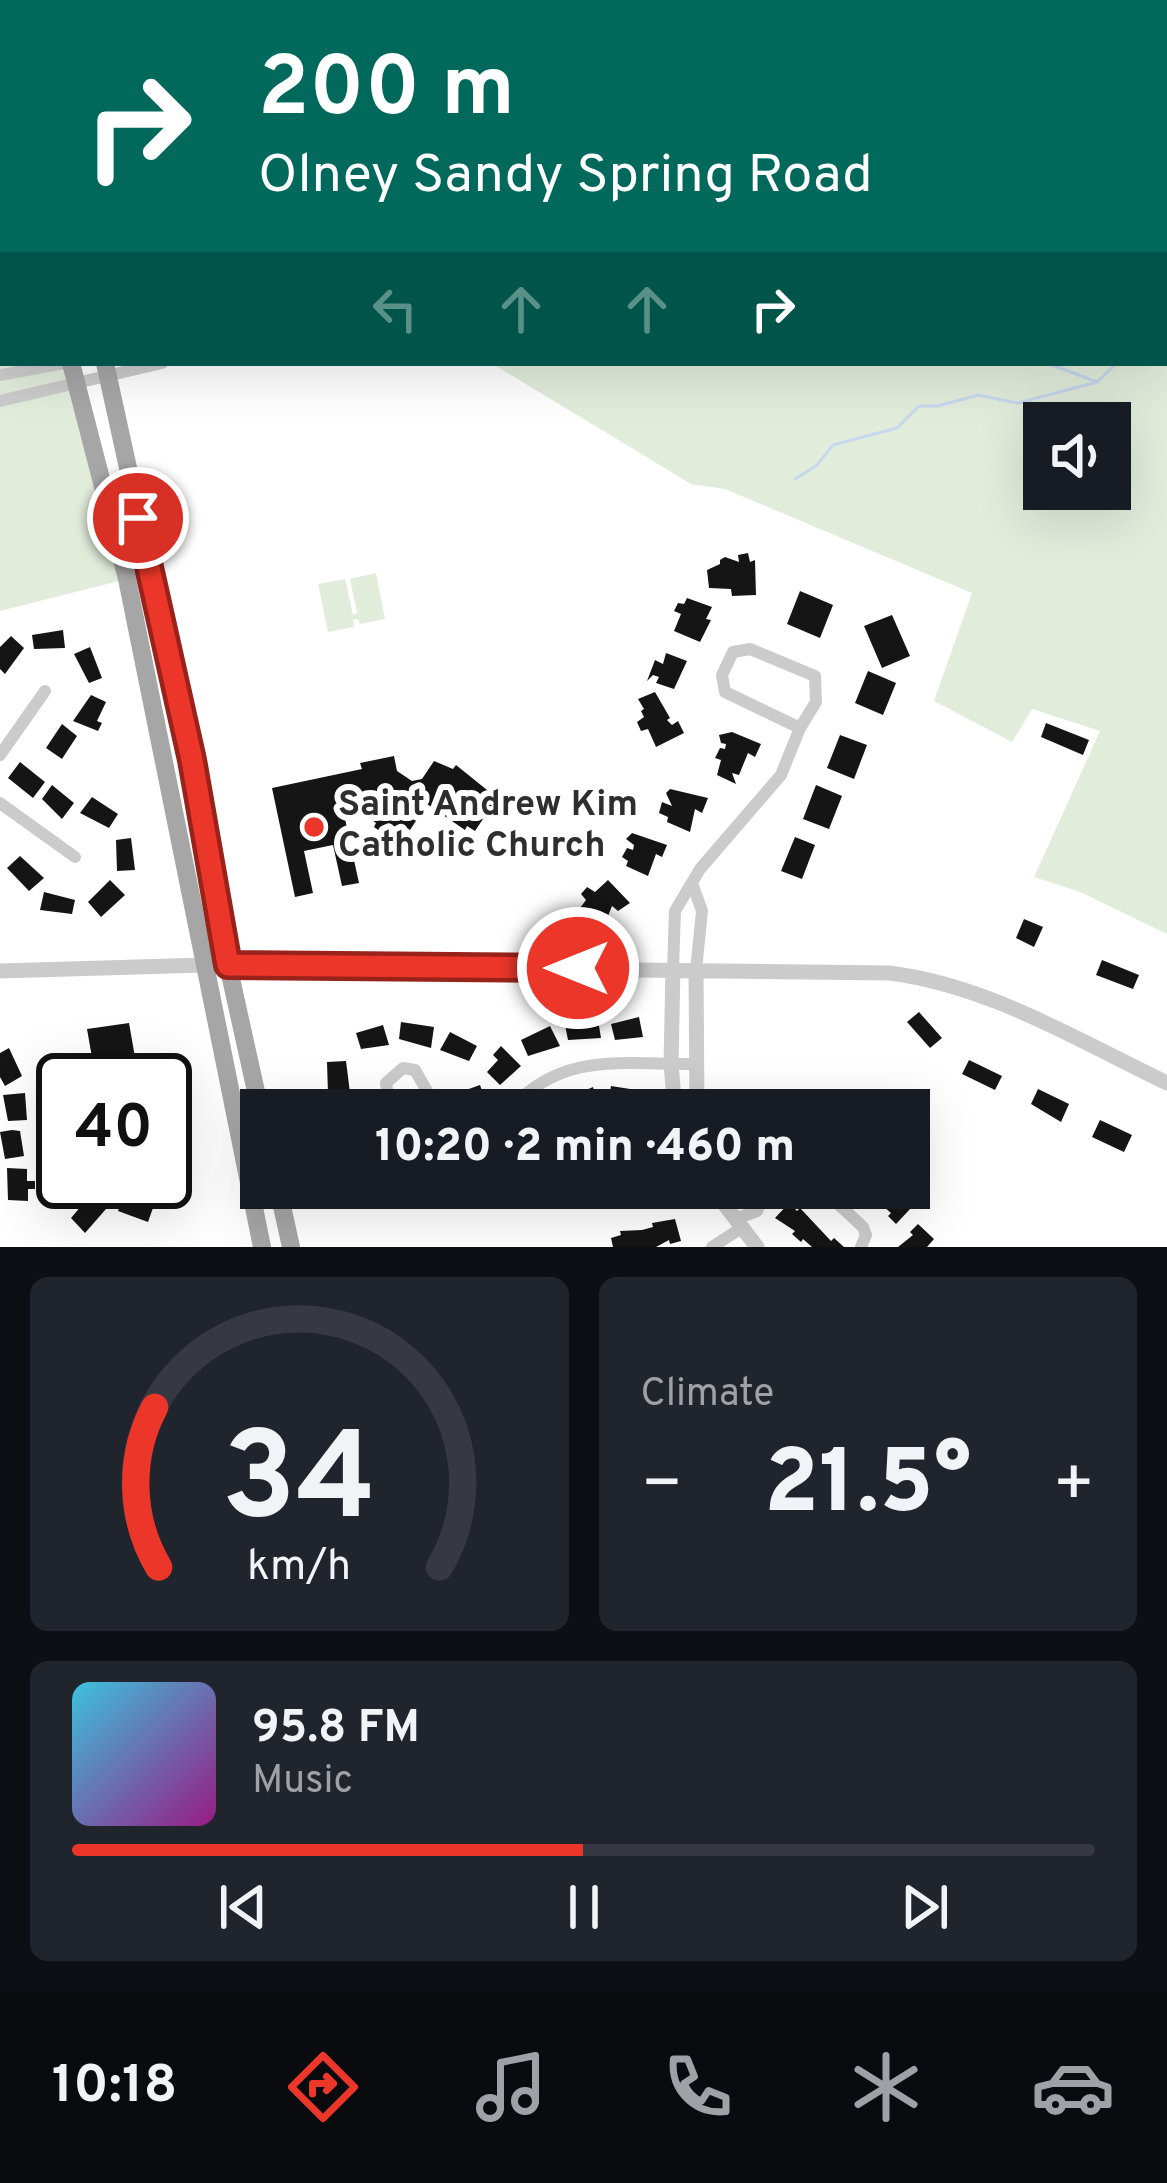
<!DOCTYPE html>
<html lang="en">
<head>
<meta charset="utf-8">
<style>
  :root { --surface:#171b24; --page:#20242c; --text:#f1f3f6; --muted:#9ea1a6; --line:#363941; --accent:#ec3629 }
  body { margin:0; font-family:Overpass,sans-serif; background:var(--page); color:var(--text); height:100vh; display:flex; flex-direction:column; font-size:45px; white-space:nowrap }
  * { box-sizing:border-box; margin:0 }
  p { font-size:39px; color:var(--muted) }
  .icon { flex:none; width:66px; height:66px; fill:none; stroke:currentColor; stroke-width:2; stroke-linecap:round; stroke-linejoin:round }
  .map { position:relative; height:1247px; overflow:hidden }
  .panel { display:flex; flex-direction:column; gap:30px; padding:30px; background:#0d0f14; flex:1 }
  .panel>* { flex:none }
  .hud { position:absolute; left:0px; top:0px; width:1167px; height:366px; box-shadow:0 12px 48px #0002; background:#00695c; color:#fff; overflow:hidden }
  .fabs { position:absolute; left:1023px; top:402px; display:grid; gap:24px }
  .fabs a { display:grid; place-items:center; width:108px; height:108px; border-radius:0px; background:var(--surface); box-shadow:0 12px 48px #0002; font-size:60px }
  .speed { position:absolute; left:36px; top:1053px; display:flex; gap:24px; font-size:60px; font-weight:700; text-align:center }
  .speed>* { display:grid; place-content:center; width:156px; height:156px; border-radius:50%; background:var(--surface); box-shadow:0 12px 48px #0002; line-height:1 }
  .speed .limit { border:6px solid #111; border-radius:18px; background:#fff; color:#111 }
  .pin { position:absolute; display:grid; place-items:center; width:102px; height:102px; color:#fff; margin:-51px; border:6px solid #fff; border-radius:50%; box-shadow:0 3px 12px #0007 }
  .me { position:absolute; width:132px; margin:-66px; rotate:270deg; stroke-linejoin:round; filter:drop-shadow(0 0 9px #0008) }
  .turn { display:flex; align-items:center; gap:42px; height:252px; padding:0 60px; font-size:54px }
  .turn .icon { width:156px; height:156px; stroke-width:2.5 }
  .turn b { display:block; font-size:84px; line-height:102px }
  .lanes { display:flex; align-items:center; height:114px; padding:0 60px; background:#0003; justify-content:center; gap:60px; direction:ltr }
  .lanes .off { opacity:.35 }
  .big { font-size:90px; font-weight:800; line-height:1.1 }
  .panel .tile { flex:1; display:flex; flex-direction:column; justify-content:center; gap:18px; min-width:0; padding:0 42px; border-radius:18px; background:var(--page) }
  .panel .dial { align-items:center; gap:0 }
  .dial svg { height:312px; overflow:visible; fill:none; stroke:var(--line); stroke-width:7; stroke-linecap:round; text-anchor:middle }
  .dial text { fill:var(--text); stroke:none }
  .song { display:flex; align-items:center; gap:36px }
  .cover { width:144px; height:144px; border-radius:18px; background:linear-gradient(135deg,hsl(190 70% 55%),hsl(310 70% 35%)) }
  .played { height:12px; border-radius:6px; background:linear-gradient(90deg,var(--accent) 50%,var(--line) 50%) }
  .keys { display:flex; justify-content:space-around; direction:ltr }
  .heat { display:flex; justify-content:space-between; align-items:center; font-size:66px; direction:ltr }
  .panel .tiles { flex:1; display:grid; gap:30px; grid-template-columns:1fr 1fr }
  .tile:last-child { grid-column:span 2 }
  .trip { position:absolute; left:240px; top:1089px; width:690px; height:120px; border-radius:0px; background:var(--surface); box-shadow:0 12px 48px #0002; font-weight:800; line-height:120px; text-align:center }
  .tabs { display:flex; height:192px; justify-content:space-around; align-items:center; background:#090b0e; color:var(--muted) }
  .tabs .icon { width:84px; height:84px }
  .tabs .current { color:var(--accent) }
  .tabs b { font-size:54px; color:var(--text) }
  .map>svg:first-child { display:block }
</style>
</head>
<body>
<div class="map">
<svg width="1167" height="1247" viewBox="0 0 1167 1247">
  <rect width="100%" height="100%" fill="#fff"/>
  <path fill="#e2ecdb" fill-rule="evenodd" d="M 488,0 L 1167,0 L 1167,934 L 1080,892 L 1034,877 L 1100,731 L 1032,709 L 1012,742 L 934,701 L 972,593 L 725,489 L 691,484 L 491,363 L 1164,363 L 1164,3 L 488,3 ZM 1044,423 L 1110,423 L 1110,489 L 1044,489 Z
    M 0,184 L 3,363 L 71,363 L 127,579 L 0,611 Z
    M 376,573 L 385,619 L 360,624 L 358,619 L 353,620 L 354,627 L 328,632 L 318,584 L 345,579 L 353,615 L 357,613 L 350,579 Z"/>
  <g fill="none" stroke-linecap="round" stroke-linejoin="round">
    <path stroke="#c6d8ed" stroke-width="3" d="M 1164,341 L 1167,339
      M 1047,363 L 1097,382 L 1117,363
      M 795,479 L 816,466 L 833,445 L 897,428 L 919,406 L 938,406 L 978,395 L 1018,403 L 1097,382"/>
  </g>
  <path fill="#151515" d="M 748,553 L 750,562 L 755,560 L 756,595 L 732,596 L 731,589 L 709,588 L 707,570 L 720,564 L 720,560 L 725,557 L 739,562 L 738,555 Z
    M 800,591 L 833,605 L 820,638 L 787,624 Z
    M 687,598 L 712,607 L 706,619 L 711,620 L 700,642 L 674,631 L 681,614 L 674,611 L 678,603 L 684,604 Z
    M 892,615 L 910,656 L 882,668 L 864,626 Z
    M 63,630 L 65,648 L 34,649 L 32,635 Z
    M 11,636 L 24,648 L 5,674 L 0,669 L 0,647 Z
    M 90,647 L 102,678 L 89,683 L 74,654 Z
    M 666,653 L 687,661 L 674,689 L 656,683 L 659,677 L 653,675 L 647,681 L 655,660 L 663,664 Z
    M 868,671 L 896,683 L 883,715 L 855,703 Z
    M 655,692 L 670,718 L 667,720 L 672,725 L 678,721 L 684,733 L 656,747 L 648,729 L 641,731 L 637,722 L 644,717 L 641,711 L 644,709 L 638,699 Z
    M 91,695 L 106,702 L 97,721 L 102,723 L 98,731 L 73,721 Z
    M 1046,723 L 1089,740 L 1083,755 L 1041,737 Z
    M 62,724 L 77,736 L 62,759 L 46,748 Z
    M 732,732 L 761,744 L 755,757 L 748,753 L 739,775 L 732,773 L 736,784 L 717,775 L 721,760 L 715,758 L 720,748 L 725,749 L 726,744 L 721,743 L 719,735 Z
    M 840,735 L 867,745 L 854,779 L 827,768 Z
    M 394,756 L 397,771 L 412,781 L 422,779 L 434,761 L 453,769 L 456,765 L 497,798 L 475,831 L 467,826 L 465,830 L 427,804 L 410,830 L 404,826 L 394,841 L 374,827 L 376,823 L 349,804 L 342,805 L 359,883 L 342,886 L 333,845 L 304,851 L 313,893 L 295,897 L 272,788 L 362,769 L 360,763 Z
    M 20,762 L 45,782 L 33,798 L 8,778 Z
    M 52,785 L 74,803 L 62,819 L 42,799 Z
    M 816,785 L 842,796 L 829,829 L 803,819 Z
    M 670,789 L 708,798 L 702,813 L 695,809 L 690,832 L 667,822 L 668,817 L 659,813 L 662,802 L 672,806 L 666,793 Z
    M 92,797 L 118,814 L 109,828 L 80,813 Z
    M 632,833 L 667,845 L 662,857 L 656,854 L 648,876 L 626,866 L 628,861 L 622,857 L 627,848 L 633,850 L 634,845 L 626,839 Z
    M 795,837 L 815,845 L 802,879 L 781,871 Z
    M 131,838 L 135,870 L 117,871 L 116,840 Z
    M 20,856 L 44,878 L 29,891 L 7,868 Z
    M 110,880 L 125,895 L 101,917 L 88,902 Z
    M 608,880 L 630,903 L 618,911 L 612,906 L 608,916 L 589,925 L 577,912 L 586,900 L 581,894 L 587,887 L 595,892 Z
    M 44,892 L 75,900 L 72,914 L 40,910 Z
    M 1024,919 L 1043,927 L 1034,947 L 1016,938 Z
    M 1102,960 L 1139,975 L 1133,989 L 1096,975 Z
    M 919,1012 L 942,1038 L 930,1048 L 907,1022 Z
    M 639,1017 L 643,1037 L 615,1040 L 611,1024 Z
    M 598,1020 L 601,1038 L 568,1040 L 565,1025 Z
    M 401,1022 L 434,1027 L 431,1048 L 399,1039 Z
    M 129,1023 L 139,1080 L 96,1080 L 87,1029 Z
    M 383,1025 L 389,1045 L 361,1049 L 356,1033 Z
    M 550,1026 L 560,1046 L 528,1056 L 521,1040 Z
    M 450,1032 L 477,1046 L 469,1061 L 440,1050 Z
    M 501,1046 L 521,1066 L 500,1085 L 487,1072 L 498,1060 L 493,1055 Z
    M 9,1048 L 22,1076 L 5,1086 L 0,1077 L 0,1053 Z
    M 969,1060 L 1002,1076 L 995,1090 L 962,1074 Z
    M 346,1061 L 350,1093 L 328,1094 L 327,1062 Z
    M 480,1085 L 486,1102 L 454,1110 L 449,1096 Z
    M 611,1086 L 643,1091 L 641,1110 L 608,1108 Z
    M 593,1087 L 598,1107 L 569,1110 L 566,1099 Z
    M 1038,1089 L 1069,1104 L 1061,1122 L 1031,1104 Z
    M 25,1093 L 27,1120 L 8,1121 L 3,1095 Z
    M 1100,1120 L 1132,1135 L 1124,1152 L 1092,1137 Z
    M 12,1130 L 20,1131 L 24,1156 L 5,1159 L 0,1132 Z
    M 7,1168 L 27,1169 L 27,1181 L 35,1181 L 35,1189 L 28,1189 L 28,1201 L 8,1200 Z
    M 862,1188 L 897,1190 L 911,1208 L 896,1224 L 888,1216 L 891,1213 Z
    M 95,1197 L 106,1209 L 85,1233 L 71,1218 L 88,1198 L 90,1201 Z
    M 122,1197 L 154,1205 L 148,1222 L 118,1211 Z
    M 789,1203 L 797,1211 L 800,1208 L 831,1241 L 834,1238 L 844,1247 L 812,1247 L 803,1239 L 801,1242 L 792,1234 L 795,1231 L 775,1218 Z
    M 675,1219 L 681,1241 L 670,1244 L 669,1240 L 656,1247 L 613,1247 L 611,1238 L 621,1235 L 620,1231 L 642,1230 L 653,1227 L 652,1223 Z
    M 918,1224 L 934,1239 L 927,1247 L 898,1247 L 913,1235 L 910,1232 Z"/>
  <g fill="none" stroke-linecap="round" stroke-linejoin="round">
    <path stroke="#cbcbcb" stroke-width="12" d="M 449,3 L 450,0
      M 0,375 L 64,363
      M 0,401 L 162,363
      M 0,755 L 45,691
      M 0,803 L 75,857
      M 692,883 L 702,911 L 696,970
      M 673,969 L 675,911 L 700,869 L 781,775 L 800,728 L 816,702 L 815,676 L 750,649 L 733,652 L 722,675 L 725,692 L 800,728
      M 390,1110 L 386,1083 L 403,1068 L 415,1070 L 427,1091 L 428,1110
      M 509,1110 C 563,1050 623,1065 696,1064
      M 821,1188 L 863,1227 L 866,1235 L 861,1247
      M 738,1218 L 757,1211 L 767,1188
      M 712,1247 L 743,1227"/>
    <path stroke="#cbcbcb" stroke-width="15" d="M 673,969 L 671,1064 L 675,1110
      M 696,970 L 697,1110
      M 0,971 L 205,965 L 889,973 C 988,985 1077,1040 1167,1083
      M 712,1188 L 757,1247"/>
    <path stroke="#a6a6a6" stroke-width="18" d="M 0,129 L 3,133
      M 0,184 L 3,189
      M 71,363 L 127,579 L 262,1247
      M 105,363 L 192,760 L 228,965 L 261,1114
      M 278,1188 L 291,1247"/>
  </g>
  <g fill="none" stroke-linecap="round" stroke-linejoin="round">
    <defs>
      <path id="route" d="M 138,518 L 192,760 L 228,965 L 578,968"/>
    </defs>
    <use href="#route" stroke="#99231b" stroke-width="30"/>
    <use href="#route" stroke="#ec3629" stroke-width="21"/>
  </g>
  <circle fill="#ec3629" stroke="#fff" stroke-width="4.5" cx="314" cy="827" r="12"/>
  <g text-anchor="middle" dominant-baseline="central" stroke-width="12" stroke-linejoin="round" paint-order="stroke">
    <g font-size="36" font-weight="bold" fill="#2e2e2e" stroke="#fff" text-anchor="start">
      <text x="338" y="806">Saint Andrew Kim<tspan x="338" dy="41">Catholic Church</tspan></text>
    </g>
  </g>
</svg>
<div class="fabs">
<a><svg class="icon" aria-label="sound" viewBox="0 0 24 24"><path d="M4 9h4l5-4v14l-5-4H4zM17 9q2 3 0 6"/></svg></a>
</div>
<div class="speed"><div class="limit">40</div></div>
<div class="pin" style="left:138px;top:518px;background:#d93025"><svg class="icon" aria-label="arrive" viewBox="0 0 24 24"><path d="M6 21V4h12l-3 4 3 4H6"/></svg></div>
<svg class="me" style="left:578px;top:968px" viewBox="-20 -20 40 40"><circle r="17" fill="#ec3629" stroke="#fff" stroke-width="3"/><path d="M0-11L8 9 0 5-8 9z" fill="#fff"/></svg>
<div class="trip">10:20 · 2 min · 460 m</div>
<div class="hud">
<div class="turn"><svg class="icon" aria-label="right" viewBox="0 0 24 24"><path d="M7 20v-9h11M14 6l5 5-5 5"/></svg><div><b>200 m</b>Olney Sandy Spring Road</div></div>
<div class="lanes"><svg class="icon off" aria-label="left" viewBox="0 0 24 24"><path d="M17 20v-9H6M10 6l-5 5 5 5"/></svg><svg class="icon off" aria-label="ahead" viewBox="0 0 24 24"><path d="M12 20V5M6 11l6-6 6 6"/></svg><svg class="icon off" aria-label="ahead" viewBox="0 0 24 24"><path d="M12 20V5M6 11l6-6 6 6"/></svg><svg class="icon" aria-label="right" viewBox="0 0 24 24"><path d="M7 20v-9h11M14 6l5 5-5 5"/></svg></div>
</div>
</div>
<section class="panel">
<div class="tiles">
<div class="tile dial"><svg viewBox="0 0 100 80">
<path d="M14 69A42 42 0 1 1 86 69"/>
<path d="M14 69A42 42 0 0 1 13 28" stroke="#ec3629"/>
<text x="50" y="56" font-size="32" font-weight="700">34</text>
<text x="50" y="72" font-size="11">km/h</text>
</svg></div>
<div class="tile"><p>Climate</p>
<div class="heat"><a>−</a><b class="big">21.5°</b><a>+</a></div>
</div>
<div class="tile">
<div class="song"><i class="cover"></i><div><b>95.8 FM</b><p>Music</p></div></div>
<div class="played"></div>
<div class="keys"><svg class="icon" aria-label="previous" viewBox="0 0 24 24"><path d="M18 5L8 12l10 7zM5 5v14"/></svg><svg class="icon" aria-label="pause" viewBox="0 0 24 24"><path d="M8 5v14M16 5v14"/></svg><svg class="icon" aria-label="next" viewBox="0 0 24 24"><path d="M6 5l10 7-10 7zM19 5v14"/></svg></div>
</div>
</div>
</section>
<nav class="tabs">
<b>10:18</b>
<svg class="icon current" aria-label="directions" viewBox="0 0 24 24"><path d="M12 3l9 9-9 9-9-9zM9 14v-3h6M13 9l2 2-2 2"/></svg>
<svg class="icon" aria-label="music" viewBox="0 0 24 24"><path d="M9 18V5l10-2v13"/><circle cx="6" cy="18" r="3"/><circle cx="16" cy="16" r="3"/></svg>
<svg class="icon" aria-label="phone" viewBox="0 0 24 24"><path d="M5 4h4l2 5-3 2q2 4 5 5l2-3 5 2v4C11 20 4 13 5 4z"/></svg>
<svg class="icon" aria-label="climate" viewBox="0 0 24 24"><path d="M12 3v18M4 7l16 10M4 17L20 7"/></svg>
<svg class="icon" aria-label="car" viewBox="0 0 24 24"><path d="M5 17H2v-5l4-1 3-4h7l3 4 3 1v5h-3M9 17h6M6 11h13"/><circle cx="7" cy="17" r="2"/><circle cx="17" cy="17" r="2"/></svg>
</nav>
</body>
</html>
